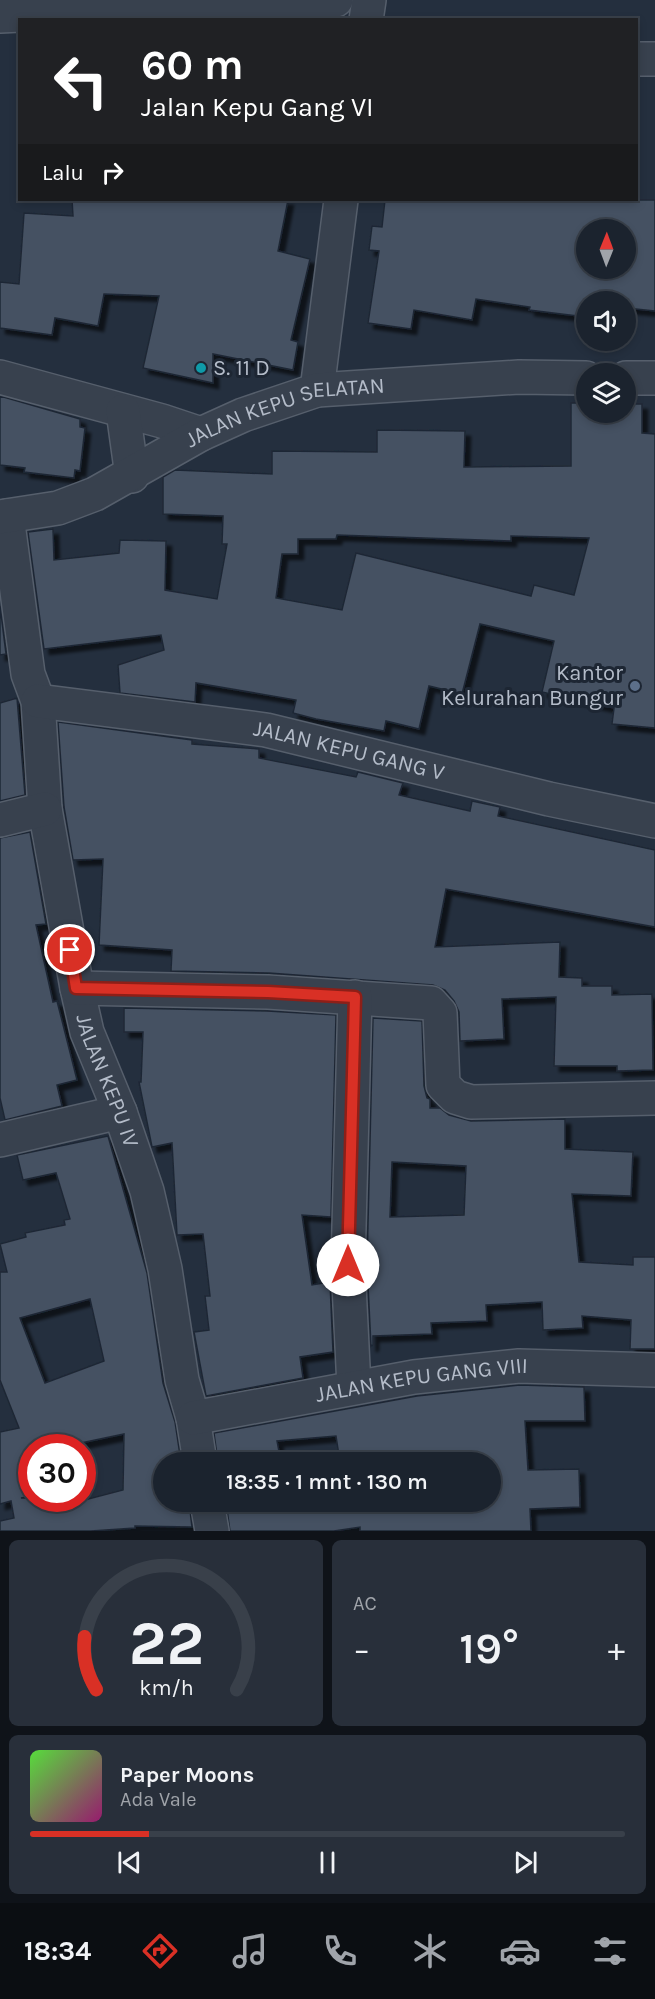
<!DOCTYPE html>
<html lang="id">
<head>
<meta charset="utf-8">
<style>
  :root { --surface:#1b232e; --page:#282f3a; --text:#f1f3f6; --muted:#a0a4aa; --line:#39404a; --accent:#d93025 }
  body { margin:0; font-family:Karla,sans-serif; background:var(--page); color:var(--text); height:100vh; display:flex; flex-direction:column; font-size:22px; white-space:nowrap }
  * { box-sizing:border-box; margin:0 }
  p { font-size:20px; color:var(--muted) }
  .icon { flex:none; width:33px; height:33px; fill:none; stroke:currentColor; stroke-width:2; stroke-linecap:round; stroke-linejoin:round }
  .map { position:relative; height:1531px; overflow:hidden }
  .details { display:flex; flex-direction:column; gap:9px; padding:9px; background:#0f1319; flex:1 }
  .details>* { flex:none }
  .guide { position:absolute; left:18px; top:18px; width:620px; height:183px; border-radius:0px; box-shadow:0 3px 9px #0003,0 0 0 2px var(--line); background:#202124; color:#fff; overflow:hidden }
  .needle { width:39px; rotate:1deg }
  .controls { position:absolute; left:576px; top:219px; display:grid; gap:12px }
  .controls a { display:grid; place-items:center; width:60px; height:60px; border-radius:50%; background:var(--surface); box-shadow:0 3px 9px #0003,0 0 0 2px var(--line); font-size:30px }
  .speed { position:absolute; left:18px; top:1434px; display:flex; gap:12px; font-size:30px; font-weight:700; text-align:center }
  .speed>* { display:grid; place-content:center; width:78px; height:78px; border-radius:50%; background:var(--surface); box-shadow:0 3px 9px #0003,0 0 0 2px var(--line); line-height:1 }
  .speed .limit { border:9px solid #d22; background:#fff; color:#111 }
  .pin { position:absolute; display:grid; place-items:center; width:51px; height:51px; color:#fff; margin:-26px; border:3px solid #fff; border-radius:50%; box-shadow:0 2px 6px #0007 }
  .me { position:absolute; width:66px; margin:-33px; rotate:0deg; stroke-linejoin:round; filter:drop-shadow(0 0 4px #0008) }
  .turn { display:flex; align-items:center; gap:21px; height:126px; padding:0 24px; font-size:27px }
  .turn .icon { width:78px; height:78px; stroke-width:2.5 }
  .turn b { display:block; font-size:42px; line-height:51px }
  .then { display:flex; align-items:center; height:57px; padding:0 24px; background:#0003; gap:12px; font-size:22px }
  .big { font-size:45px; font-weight:600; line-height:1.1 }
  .details .tile { flex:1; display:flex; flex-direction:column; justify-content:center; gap:9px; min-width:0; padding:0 21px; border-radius:9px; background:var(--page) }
  .details .dial { align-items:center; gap:0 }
  .dial svg { height:156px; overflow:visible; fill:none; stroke:var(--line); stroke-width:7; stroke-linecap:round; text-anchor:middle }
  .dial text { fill:var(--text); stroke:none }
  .song { display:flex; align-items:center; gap:18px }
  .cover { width:72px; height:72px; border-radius:9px; background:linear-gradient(135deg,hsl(110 70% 55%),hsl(320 70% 35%)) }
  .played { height:6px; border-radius:3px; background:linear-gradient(90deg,var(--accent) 20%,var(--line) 20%) }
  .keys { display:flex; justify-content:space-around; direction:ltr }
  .heat { display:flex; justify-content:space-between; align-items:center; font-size:33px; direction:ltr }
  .details .tiles { flex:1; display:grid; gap:9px; grid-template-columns:1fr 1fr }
  .tile:last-child { grid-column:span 2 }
  .trip { position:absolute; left:153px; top:1452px; width:348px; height:60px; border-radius:30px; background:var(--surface); box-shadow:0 3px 9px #0003,0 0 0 2px var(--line); font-weight:600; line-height:60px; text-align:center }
  .tabs { display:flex; height:96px; justify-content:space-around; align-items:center; background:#0b0e12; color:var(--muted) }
  .tabs .icon { width:42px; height:42px }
  .tabs .on { color:var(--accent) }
  .tabs b { font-size:27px; color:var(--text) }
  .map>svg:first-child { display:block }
</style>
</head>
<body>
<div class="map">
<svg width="655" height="1531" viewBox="0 0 655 1531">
  <defs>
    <filter id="shadow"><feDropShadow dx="5.5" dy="5.5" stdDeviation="1.5" flood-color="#0009"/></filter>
  </defs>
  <rect width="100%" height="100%" fill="#242f3e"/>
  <path fill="#455162" stroke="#1f2835" stroke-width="1.5" fill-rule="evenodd" filter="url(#shadow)" d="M 72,200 L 288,200 L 278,251 L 310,259 L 291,340 L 298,342 L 293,370 L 213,354 L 213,383 L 143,368 L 159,296 L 104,294 L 98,326 L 55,318 L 52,335 L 0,328 L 0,282 L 19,284 L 24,213 L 73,216 Z
    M 385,200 L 655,200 L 655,311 L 626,308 L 626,302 L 586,302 L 586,317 L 529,310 L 530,307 L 476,299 L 472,320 L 414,310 L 411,329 L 368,323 L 379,251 L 369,250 L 372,226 L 382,227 ZM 586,230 L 626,230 L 626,268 L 586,268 Z
    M 0,396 L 80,419 L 80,427 L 85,428 L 80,471 L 75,470 L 74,478 L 24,472 L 25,468 L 0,465 Z
    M 571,403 L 586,403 L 586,412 L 626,412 L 626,404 L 642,404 L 642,433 L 655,434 L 655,728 L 612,724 L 614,708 L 542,692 L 554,641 L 480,624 L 462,694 L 429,686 L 419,729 L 386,721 L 384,731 L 316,719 L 293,713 L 296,700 L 196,683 L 195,702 L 120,693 L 118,665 L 164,650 L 161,635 L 44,649 L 28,532 L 53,529 L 54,560 L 119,553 L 120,540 L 166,541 L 165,590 L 217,599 L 227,544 L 222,544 L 223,516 L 163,514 L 163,477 L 175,470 L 272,474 L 272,451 L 377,452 L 377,430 L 465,431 L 464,467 L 571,466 ZM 337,535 L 511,541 L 511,536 L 589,538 L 574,595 L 534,585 L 531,596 L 356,553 L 342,610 L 276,598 L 282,554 L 298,554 L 298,539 L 336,539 Z
    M 0,606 L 6,654 L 0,655 Z
    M 17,698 L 25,795 L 0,801 L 0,703 Z
    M 58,722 L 192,740 L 192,744 L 259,749 L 259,758 L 356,777 L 358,772 L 403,783 L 399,795 L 470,811 L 472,801 L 500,807 L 498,816 L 655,850 L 655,927 L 446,889 L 435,947 L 560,942 L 559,977 L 582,978 L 582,986 L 612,986 L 612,995 L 652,994 L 653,1070 L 617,1071 L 617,1066 L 554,1066 L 556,997 L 502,999 L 504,1039 L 460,1041 L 459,1012 L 454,1001 L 445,990 L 433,985 L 269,973 L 171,971 L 172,950 L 99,945 L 103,859 L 73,860 L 64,807 Z
    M 30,832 L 46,924 L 36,925 L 53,1002 L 57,1001 L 77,1080 L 57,1085 L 62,1106 L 5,1120 L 0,1098 L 0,838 Z
    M 124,1008 L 267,1011 L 336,1015 L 331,1217 L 302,1215 L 312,1285 L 330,1282 L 333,1352 L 300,1357 L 303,1378 L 206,1396 L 194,1332 L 209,1330 L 205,1296 L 210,1296 L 203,1234 L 177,1235 L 172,1143 L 152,1147 L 139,1082 L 141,1082 L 143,1032 L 124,1032 Z
    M 373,1018 L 422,1021 L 424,1086 L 427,1098 L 430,1099 L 430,1108 L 440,1108 L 449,1115 L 471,1121 L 565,1119 L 565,1149 L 633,1152 L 631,1196 L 572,1194 L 579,1262 L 633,1265 L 633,1257 L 655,1257 L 655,1349 L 630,1349 L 631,1320 L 582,1316 L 583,1328 L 543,1330 L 542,1302 L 486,1305 L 487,1321 L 431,1323 L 432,1334 L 373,1336 L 373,1345 L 371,1346 L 367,1265 ZM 392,1162 L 466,1166 L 464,1215 L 390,1217 Z
    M 108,1136 L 147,1273 L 163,1383 L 175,1422 L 181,1462 L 164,1462 L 164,1502 L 189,1502 L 192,1527 L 135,1526 L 135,1528 L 91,1531 L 0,1531 L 0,1521 L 14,1518 L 11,1501 L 0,1504 L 0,1432 L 19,1428 L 0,1380 L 0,1272 L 7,1272 L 0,1244 L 26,1237 L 25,1233 L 65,1225 L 64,1220 L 70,1219 L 56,1173 L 23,1180 L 17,1155 ZM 90,1299 L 104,1361 L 45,1383 L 20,1318 ZM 124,1434 L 123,1490 L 46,1510 L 44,1498 L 21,1498 L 32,1496 L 32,1448 L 57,1448 Z
    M 520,1385 L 584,1387 L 585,1421 L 525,1421 L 528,1470 L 579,1469 L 580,1507 L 530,1509 L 531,1531 L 360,1531 L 360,1527 L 334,1531 L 230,1531 L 226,1502 L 490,1502 L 490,1462 L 340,1462 L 336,1436 L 277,1441 L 281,1462 L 218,1462 L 214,1433 L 417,1396 Z"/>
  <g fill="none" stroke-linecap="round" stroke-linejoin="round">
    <defs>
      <g id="minor">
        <path d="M 0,16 L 336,0"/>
        <path d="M 366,20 L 369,0"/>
        <path d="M 636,59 L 655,59"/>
        <path d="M 0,377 L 162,421 L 201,434"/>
        <path d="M 626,378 L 655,378"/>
        <path d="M 317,390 L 341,200"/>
        <path d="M 123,411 L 132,476"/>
        <path id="s1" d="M 7,516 L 28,674 L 38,701 L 45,809 L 77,988 L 87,1032 L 120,1112 L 147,1191 L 165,1269 L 182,1380 L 193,1418 L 200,1462"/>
        <path id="s2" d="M 0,517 L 58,508 L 95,494 L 201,434 L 243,415 L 317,390 L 519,377 L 586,378"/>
        <path id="s3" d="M 38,701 L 266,730 L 549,799 L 655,821"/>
        <path d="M 0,820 L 45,809"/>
        <path d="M 77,988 L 268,992 L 431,1003 L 440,1013 L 443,1085 L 455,1097 L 471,1102 L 655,1098"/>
        <path d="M 0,1140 L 120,1112"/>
        <path d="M 354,1387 L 348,1265 L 355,997"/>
        <path id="s4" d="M 193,1418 L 414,1377 L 519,1366 L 655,1370"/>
        <path d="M 207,1502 L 212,1531"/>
      </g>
    </defs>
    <use href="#minor" stroke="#565f6c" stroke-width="36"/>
    <use href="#minor" stroke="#38414e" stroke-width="33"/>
  </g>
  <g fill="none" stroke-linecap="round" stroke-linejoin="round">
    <defs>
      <path id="route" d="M 70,950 L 76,988 L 268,992 L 355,997 L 348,1265"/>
    </defs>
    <use href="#route" stroke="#8d1f18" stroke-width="15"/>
    <use href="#route" stroke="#d93025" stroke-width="10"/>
  </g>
  <circle fill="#0f9aa8" stroke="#1d2633" stroke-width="2" cx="201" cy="368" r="6"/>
  <circle fill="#5c6f8a" stroke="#1d2633" stroke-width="2" cx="635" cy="686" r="6"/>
  <g text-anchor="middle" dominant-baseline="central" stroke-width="6" stroke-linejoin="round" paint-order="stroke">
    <g font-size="22" fill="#b4bcc9" stroke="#1d2633" text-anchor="start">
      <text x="213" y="368">S. 11 D</text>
      <text x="623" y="673" text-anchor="end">Kantor<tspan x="623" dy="25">Kelurahan Bungur</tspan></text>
    </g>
    <g font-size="22" fill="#b4bcc9" stroke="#1d2633">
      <text stroke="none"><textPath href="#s2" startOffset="308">JALAN KEPU SELATAN</textPath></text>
      <text stroke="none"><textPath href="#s3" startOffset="315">JALAN KEPU GANG V</textPath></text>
      <text stroke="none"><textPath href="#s1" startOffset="576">JALAN KEPU IV</textPath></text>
      <text stroke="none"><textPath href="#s4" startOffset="232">JALAN KEPU GANG VIII</textPath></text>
    </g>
  </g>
</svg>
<div class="controls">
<a><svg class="needle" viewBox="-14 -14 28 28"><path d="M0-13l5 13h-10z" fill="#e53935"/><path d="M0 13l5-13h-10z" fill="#a0a4aa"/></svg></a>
<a><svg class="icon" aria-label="sound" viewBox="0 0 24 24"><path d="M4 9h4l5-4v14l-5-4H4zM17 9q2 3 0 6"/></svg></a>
<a><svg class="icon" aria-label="layers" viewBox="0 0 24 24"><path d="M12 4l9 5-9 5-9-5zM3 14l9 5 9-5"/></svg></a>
</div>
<div class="speed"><div class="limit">30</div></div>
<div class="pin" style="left:70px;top:950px;background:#d93025"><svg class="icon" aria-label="arrive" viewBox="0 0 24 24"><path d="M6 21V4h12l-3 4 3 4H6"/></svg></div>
<svg class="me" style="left:348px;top:1265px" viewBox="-20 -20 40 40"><circle r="19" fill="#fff"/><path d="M0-13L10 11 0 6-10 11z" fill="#d93025"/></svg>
<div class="trip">18:35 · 1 mnt · 130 m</div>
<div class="guide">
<div class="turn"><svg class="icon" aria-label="left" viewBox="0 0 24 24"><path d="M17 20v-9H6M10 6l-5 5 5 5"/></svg><div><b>60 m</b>Jalan Kepu Gang VI</div></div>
<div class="then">Lalu<svg class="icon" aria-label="right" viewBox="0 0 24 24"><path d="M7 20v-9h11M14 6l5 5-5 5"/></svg></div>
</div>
</div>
<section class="details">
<div class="tiles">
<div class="tile dial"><svg viewBox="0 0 100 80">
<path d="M14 69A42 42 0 1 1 86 69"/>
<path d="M14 69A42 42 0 0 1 8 42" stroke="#d93025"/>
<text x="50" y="56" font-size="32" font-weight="700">22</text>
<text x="50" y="72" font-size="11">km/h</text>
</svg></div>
<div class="tile"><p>AC</p>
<div class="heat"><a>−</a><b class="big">19°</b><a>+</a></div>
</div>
<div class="tile">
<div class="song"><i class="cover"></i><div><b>Paper Moons</b><p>Ada Vale</p></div></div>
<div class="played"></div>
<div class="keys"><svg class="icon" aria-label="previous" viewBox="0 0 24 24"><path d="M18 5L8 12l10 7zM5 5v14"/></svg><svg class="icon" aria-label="pause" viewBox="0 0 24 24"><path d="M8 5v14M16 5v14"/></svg><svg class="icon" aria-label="next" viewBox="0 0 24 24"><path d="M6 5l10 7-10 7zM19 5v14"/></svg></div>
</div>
</div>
</section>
<nav class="tabs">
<b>18:34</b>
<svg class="icon on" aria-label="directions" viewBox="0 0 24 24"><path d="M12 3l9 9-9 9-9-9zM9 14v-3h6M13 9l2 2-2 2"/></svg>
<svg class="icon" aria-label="music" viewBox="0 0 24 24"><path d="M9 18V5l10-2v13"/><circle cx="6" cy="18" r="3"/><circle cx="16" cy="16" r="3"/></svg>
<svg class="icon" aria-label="phone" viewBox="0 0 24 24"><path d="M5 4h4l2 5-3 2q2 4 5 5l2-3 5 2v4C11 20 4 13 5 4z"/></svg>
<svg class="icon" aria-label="climate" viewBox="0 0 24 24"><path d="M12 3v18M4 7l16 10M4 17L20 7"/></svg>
<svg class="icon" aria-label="car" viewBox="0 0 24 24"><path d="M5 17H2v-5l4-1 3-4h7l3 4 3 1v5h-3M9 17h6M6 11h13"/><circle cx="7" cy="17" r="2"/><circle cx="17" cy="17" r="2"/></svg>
<svg class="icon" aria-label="filters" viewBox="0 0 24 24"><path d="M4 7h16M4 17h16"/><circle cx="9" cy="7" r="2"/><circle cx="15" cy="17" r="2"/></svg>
</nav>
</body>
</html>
